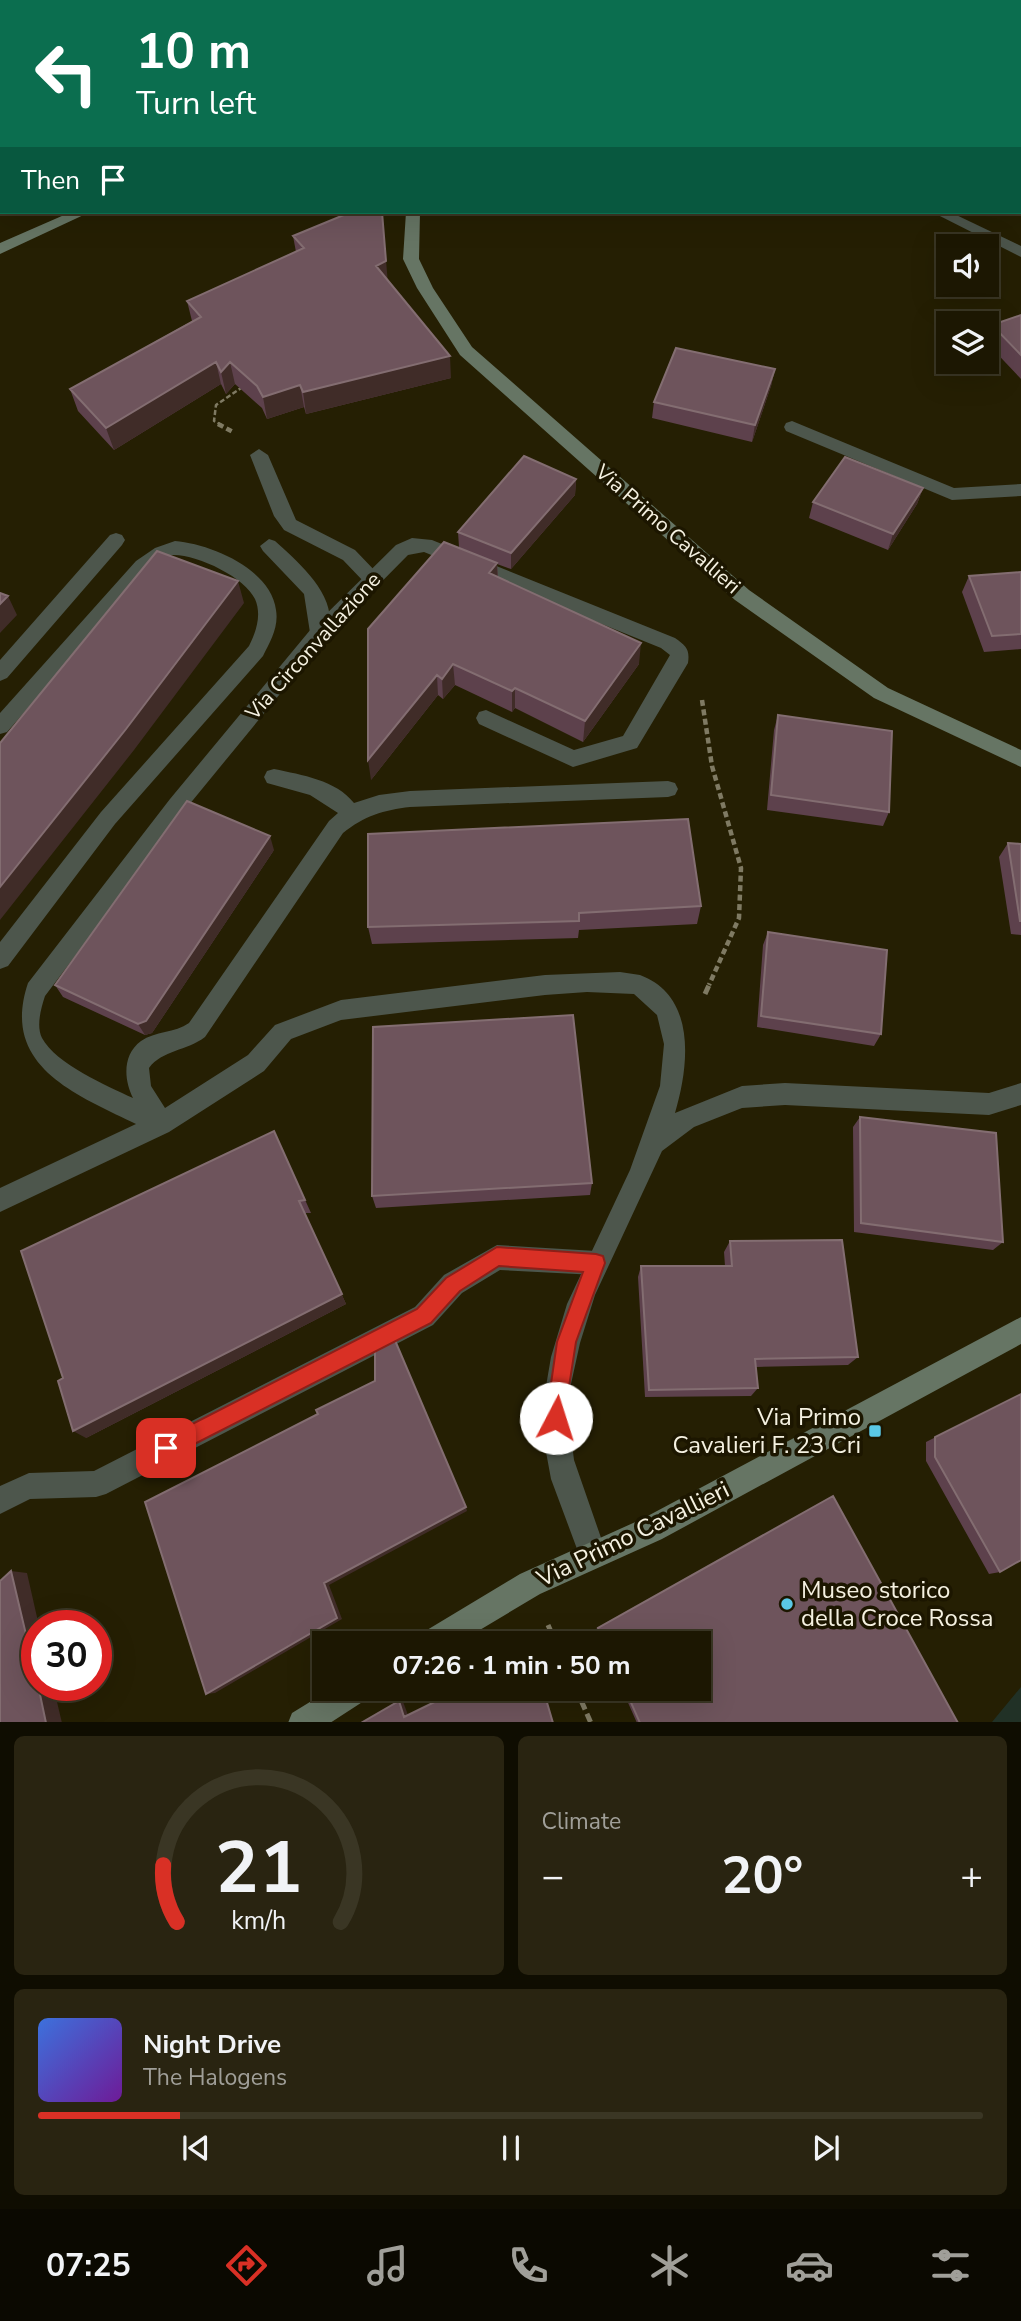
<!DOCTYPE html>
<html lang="en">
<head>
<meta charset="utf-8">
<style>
  :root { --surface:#1c1702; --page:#292411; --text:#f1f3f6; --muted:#a09f99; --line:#3a3624; --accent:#d93025 }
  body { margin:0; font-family:"Nunito Sans",sans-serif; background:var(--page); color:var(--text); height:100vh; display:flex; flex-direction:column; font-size:26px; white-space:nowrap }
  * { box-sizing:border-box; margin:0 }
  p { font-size:23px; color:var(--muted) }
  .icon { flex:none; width:38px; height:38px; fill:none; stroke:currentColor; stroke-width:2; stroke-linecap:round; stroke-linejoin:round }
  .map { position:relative; height:1722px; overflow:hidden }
  .drawer { display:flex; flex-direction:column; gap:14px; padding:14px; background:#0f0d01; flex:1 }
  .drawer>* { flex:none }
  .guide { position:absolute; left:0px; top:0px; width:1022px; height:214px; box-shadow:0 7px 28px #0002,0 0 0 2px var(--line); background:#0b6e4f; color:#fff; overflow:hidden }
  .controls { position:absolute; left:936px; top:234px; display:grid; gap:14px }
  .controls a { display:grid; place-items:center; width:63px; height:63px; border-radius:0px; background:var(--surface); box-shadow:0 7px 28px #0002,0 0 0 2px var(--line); font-size:35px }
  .speed { position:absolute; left:21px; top:1610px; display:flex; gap:14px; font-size:35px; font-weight:700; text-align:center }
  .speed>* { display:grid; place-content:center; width:91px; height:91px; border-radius:50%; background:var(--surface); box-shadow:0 7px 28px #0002,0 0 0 2px var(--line); line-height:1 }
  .speed .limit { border:10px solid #d22; background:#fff; color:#111 }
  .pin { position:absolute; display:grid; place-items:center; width:60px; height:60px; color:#fff; margin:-30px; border-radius:14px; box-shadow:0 4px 10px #0006 }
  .me { position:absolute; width:77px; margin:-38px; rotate:5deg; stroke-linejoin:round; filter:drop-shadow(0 0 5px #0008) }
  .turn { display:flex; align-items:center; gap:24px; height:147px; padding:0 21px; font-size:32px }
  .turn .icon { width:91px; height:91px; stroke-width:2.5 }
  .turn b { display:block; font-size:49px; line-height:60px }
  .then { display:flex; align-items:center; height:66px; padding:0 21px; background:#0003; gap:14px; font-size:26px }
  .big { font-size:52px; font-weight:700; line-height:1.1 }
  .drawer .tile { flex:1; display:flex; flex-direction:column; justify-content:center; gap:10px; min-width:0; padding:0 24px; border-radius:10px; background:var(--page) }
  .drawer .dial { align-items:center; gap:0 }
  .dial svg { height:182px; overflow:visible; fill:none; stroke:var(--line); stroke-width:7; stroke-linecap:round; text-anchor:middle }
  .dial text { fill:var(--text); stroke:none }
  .song { display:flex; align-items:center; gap:21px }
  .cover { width:84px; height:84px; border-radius:10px; background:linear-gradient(135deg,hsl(220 70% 55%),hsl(280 70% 35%)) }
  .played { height:7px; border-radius:4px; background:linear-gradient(90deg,var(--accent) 15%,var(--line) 15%) }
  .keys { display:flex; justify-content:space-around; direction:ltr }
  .heat { display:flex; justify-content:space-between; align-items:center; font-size:38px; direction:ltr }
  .drawer .tiles { flex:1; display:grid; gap:14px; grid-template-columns:1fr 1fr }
  .tile:last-child { grid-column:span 2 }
  .trip { position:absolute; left:312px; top:1631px; width:399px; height:70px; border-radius:0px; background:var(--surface); box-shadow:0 7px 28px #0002,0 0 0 2px var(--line); font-weight:700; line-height:70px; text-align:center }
  .menu { display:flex; height:112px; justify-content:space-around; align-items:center; background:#0b0901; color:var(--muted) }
  .menu .icon { width:49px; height:49px }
  .menu .current { color:var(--accent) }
  .menu b { font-size:32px; color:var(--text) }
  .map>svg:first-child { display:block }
</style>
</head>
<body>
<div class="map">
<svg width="1021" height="1723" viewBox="0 0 1021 1723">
  <rect width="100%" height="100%" fill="#251f03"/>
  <path fill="#213126" d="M 509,0 L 1021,0 L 1021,97 L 1020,2 Z
    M 1021,1687 L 1021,1722 L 992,1722 Z"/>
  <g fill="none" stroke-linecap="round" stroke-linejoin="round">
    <path fill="#00080d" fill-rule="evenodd" d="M 559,0 L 569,0 L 558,2 Z
      M 1021,4 L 1021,11 L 1020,11 L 1020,4 Z"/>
    <path stroke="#7f7a63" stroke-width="2.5" stroke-dasharray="5 2.5" stroke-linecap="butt" d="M 222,425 L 214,421 L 216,405 L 244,386"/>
    <path stroke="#7f7a63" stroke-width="4.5" stroke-dasharray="6 3.5" stroke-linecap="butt" d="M 218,424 L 233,432
      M 702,700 L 712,766 L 741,868 L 739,918 L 709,985"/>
    <path stroke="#7f7a63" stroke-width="5" stroke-dasharray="9 4.5" stroke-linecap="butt" d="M 705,994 L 710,983
      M 548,1625 L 556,1643
      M 576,1689 L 591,1723"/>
    <path fill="#4d564c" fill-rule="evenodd" d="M 259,449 L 268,455 L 296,520 L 355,550 L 378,574 L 381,579 L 378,584 L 366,584 L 343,560 L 284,530 L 274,516 L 250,455 Z
      M 269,539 L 275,541 C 299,563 345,601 325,639 L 311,639 L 304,594 L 263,551 L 260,546 Z
      M 497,1245 L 596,1251 L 605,1254 L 608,1263 L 605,1272 L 596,1275 L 500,1270 L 462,1293 L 433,1325 L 106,1494 L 96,1497 L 30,1499 L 0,1514 L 0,1486 L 29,1473 L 94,1471 L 415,1307 L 444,1275 Z"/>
    <path fill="#4d564c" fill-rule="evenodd" d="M 308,0 L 321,0 L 322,2 L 309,2 Z
      M 932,212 L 950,212 L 1021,246 L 1021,257 Z
      M 792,421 L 954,488 L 1021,484 L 1021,496 L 952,500 L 786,431 L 784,427 L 786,423 Z
      M 116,533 L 122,535 L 125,540 L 122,545 L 7,678 L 0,681 L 0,660 L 110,535 Z
      M 412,538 L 432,540 L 675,638 C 686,646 690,649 688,663 L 637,748 L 573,767 L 479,724 L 476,718 L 479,712 L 486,710 L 574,750 L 623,736 L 670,655 L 661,648 L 424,552 L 408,555 L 325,639 L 184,811 L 45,996 C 41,1008 36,1026 42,1038 C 56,1064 107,1086 133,1098 C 124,1080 122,1055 141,1041 C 155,1031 175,1033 189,1023 L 329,821 L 338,813 L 310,795 L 267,783 L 264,777 L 267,771 L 274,769 C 302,775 336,780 354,803 L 379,795 L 410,791 L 668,781 L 675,783 L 678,789 L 675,795 L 668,797 L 410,807 C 384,810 364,816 343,833 L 205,1037 C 187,1051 162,1050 149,1068 L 151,1086 L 165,1108 L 248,1055 L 275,1025 L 341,1000 L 545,975 L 620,972 L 640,975 C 697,996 689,1066 675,1113 L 742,1086 L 785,1083 L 989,1093 L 1021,1083 L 1021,1105 L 989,1115 L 785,1105 L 742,1108 L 694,1127 L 662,1151 L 595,1295 L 580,1343 L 571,1384 L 569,1420 L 574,1460 L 607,1555 L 603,1565 L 593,1569 L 583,1565 L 551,1479 L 544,1441 L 544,1398 L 551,1357 L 567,1304 L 630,1170 L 660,1086 L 664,1044 L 657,1015 L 634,994 L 587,992 L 545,995 L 341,1020 L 291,1039 L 264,1071 L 169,1132 L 0,1212 L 0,1188 L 136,1124 C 75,1094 0,1066 28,983 L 170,799 L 311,629 L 396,545 Z
      M 175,541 C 211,544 271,569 276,610 C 279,627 270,642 263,656 L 115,824 L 8,966 L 0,969 L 0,942 L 101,812 L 249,646 C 256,632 262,615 255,599 C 245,577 195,553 171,555 L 148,571 L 7,732 L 0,734 L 0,713 L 136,561 L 155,548 Z"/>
    <path fill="#667564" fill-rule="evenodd" d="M 0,0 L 10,0 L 10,2 L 2,2 L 2,5 Z
      M 2,28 L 2,48 L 0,48 L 0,29 Z
      M 71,212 L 90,212 L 0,254 L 0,243 Z
      M 406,212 L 420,212 L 419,259 L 433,288 L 472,347 L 749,590 L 888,688 L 1021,750 L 1021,767 L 874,698 L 735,600 L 460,355 L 417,288 L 403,259 Z
      M 1021,1317 L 1021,1344 L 662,1539 L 540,1594 L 458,1643 L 418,1643 L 422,1633 L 520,1574 L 642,1519 Z
      M 331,1689 L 371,1689 L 367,1699 L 330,1723 L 288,1723 L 292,1713 Z"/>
  </g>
  <path fill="#5d414c" d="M 293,236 L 387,280 L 451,378 L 306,414 L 304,407 L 267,419 L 262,408 L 235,384 L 226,394 L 221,384 L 114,450 L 78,411 L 70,389 L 192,321 L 187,301 L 296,252 Z
    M 1021,315 L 1021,379 L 987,343 L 987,338 L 992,325 Z
    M 775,369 L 771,386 L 752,442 L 652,418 L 654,402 Z
    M 576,479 L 575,495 L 511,569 L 497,564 L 498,577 L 639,664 L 583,742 L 515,708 L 512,712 L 455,685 L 443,699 L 438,695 L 371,780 L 459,547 L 458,532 Z
    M 923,488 L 917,504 L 888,550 L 809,518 L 813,502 Z
    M 1021,572 L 1021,649 L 984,652 L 962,592 L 969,576 Z
    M 778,715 L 889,812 L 883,826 L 767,810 L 774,730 Z
    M 368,834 L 701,906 L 697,924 L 579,930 L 578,938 L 372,944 L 368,927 Z
    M 1008,843 L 1021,844 L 1021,935 L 1011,934 L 999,857 Z
    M 274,850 L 152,1033 L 145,1035 L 63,997 L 55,985 Z
    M 768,932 L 881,1034 L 874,1046 L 757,1027 L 763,945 Z
    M 860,1117 L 1003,1242 L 993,1250 L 854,1232 L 853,1127 Z
    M 274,1131 L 311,1213 L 305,1213 L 346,1304 L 86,1438 Z
    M 592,1183 L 590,1195 L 376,1208 L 372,1196 Z
    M 730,1241 L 858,1357 L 848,1365 L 756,1367 L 758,1388 L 751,1396 L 645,1397 L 638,1277 L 641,1266 L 725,1266 L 724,1252 Z
    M 1021,1394 L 1000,1572 L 989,1574 L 926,1461 L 926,1442 Z
    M 833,1496 L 958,1723 L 637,1723 L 622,1689 L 698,1689 L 698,1643 L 602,1643 L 596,1629 Z"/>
  <path fill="#402c28" d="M 382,212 L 388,284 L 376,266 Z
    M 450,356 L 451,378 L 306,414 L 303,392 Z
    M 216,362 L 221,384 L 114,450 L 106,428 Z
    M 230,362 L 235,384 L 226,394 L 221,372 Z
    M 775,369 L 771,386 L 752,442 L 755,425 Z
    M 300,385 L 304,407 L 267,419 L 263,397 Z
    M 576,479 L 575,495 L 511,569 L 511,553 Z
    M 923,488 L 917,504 L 888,550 L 893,534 Z
    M 497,563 L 498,585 L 489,573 Z
    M 238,581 L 244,603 L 134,750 L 0,920 L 0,887 Z
    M 8,596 L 17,615 L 0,633 L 0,604 Z
    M 641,643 L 639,664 L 583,742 L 585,721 Z
    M 453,664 L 455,685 L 443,699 L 442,679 Z
    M 437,675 L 438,695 L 371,780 L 368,760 Z
    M 515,688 L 515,708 L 512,712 L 512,691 Z
    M 270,836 L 274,850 L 152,1033 L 145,1035 L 138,1024 Z
    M 299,1201 L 346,1304 L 86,1438 L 73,1431 Z
    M 466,1507 L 467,1511 L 329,1585 L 342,1619 L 215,1693 L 206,1694 L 324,1583 Z
    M 11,1571 L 27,1573 L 39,1626 L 37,1626 L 37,1681 Z
    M 38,1685 L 53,1685 L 62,1723 L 46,1723 Z
    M 402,1699 L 408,1715 L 404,1717 L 399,1701 Z"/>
  <path fill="#6e545c" stroke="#836d71" stroke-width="2" d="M 351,212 L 382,212 L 386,261 L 376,266 L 450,356 L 303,392 L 300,385 L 263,397 L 257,386 L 230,362 L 221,372 L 216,362 L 106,428 L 70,389 L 201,317 L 187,301 L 304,248 L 293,236 Z
    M 1021,315 L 1021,355 L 992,325 Z
    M 676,348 L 775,369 L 755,425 L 654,402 Z
    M 524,456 L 576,479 L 511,553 L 458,532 Z
    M 845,457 L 923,488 L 893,534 L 813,502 Z
    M 444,542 L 497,563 L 489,573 L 641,643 L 585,721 L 515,688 L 512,691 L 453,664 L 442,679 L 437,675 L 368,760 L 368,629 Z
    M 157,551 L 238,581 L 126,729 L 0,887 L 0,743 Z
    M 1021,572 L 1021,634 L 992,636 L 969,576 Z
    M 0,593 L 8,596 L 0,604 Z
    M 778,715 L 892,731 L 889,812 L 771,795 Z
    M 187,801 L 270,836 L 146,1021 L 138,1024 L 55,985 Z
    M 688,819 L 701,906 L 579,913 L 579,921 L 368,927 L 368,834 Z
    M 1008,843 L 1021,844 L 1021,921 L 1020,921 Z
    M 768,932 L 887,950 L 881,1034 L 761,1016 Z
    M 573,1015 L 592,1183 L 372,1196 L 373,1027 Z
    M 860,1117 L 996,1133 L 1003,1242 L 861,1223 Z
    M 274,1131 L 305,1200 L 299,1201 L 342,1294 L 73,1431 L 58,1381 L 63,1378 L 21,1251 Z
    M 842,1240 L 858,1357 L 755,1359 L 758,1388 L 649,1390 L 641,1266 L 732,1266 L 730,1241 Z
    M 394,1338 L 466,1507 L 324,1583 L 337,1618 L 206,1694 L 145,1502 L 318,1414 L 316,1410 L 375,1381 L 375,1348 Z
    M 1021,1394 L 1021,1560 L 1000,1572 L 935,1457 L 935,1437 Z
    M 833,1496 L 958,1723 L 640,1723 L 625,1689 L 698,1689 L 698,1643 L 605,1643 L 598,1628 Z
    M 11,1571 L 37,1681 L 37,1685 L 38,1685 L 46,1723 L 0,1723 L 0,1581 Z
    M 461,1689 L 543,1689 L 553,1723 L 361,1723 L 399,1701 L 404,1717 Z"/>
  <path fill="#d93025" stroke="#8d1f18" stroke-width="2" d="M 497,1247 L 596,1254 L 603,1256 L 605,1263 L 576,1342 L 563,1425 L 556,1428 L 549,1425 L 546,1418 L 557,1342 L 583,1272 L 499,1266 L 460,1291 L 431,1323 L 173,1455 L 166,1458 L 159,1455 L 156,1448 L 159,1441 L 417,1309 L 446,1278 Z"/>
  <g fill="#5ac8e6" stroke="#1c1600" stroke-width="2.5">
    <rect x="868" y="1424" width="14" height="14" rx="3.5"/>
    <circle cx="787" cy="1604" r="7"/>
  </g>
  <g text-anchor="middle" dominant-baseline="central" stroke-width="7" stroke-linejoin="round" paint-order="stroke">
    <g font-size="21" fill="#f5f1e1" stroke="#1c1600">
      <text transform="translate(668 529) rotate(41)">Via Primo Cavallieri</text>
      <text transform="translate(313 646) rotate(-48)">Via Circonvallazione</text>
    </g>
    <g font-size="24" fill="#f5f1e1" stroke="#1c1600" text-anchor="end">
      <text x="861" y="1417">Via Primo<tspan x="861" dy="28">Cavalieri F. 23 Cri</tspan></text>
      <text x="801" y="1590" text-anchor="start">Museo storico<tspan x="801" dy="28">della Croce Rossa</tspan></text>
    </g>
    <g font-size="24" fill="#f5f1e1" stroke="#1c1600">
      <text transform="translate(633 1534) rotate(-26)">Via Primo Cavallieri</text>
    </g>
  </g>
</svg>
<div class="controls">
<a><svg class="icon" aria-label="sound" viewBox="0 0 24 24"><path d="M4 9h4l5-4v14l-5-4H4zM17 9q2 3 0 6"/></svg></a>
<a><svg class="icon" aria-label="layers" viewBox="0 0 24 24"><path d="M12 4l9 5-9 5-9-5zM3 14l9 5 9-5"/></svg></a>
</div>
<div class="speed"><div class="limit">30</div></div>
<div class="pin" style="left:166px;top:1448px;background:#d93025"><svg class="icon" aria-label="arrive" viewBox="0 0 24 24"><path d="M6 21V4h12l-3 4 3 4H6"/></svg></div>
<svg class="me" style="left:556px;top:1418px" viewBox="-20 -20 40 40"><circle r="19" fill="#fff"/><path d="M0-13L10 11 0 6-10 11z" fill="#d93025"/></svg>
<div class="trip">07:26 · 1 min · 50 m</div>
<div class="guide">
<div class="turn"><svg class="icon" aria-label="left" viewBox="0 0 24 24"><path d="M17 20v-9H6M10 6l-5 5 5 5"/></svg><div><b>10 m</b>Turn left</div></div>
<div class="then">Then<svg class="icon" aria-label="arrive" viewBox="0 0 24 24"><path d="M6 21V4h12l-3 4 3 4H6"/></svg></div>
</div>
</div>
<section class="drawer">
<div class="tiles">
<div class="tile dial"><svg viewBox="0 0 100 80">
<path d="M14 69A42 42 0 1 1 86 69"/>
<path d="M14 69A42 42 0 0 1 8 44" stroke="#d93025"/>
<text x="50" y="56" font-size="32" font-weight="700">21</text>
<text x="50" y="72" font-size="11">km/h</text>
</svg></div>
<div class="tile"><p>Climate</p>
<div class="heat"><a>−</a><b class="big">20°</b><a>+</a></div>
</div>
<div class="tile">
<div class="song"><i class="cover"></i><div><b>Night Drive</b><p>The Halogens</p></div></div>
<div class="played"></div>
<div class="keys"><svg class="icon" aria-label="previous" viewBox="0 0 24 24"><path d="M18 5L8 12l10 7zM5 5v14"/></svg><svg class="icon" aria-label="pause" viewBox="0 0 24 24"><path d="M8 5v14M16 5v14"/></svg><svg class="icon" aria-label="next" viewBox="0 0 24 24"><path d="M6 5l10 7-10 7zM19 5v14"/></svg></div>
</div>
</div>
</section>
<nav class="menu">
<b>07:25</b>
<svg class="icon current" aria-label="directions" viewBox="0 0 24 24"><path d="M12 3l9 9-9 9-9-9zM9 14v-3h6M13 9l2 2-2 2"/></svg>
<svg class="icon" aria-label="music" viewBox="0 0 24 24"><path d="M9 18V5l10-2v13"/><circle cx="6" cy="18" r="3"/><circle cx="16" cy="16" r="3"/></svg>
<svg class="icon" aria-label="phone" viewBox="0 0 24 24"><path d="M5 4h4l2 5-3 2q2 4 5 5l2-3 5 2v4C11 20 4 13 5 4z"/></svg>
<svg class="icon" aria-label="climate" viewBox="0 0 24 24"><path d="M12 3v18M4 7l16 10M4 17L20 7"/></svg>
<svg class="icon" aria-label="car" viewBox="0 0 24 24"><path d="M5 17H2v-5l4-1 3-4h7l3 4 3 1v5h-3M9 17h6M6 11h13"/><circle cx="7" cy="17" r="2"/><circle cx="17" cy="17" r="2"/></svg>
<svg class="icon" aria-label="filters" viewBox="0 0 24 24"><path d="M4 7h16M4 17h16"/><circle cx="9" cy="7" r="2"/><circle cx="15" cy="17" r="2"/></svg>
</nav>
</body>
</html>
